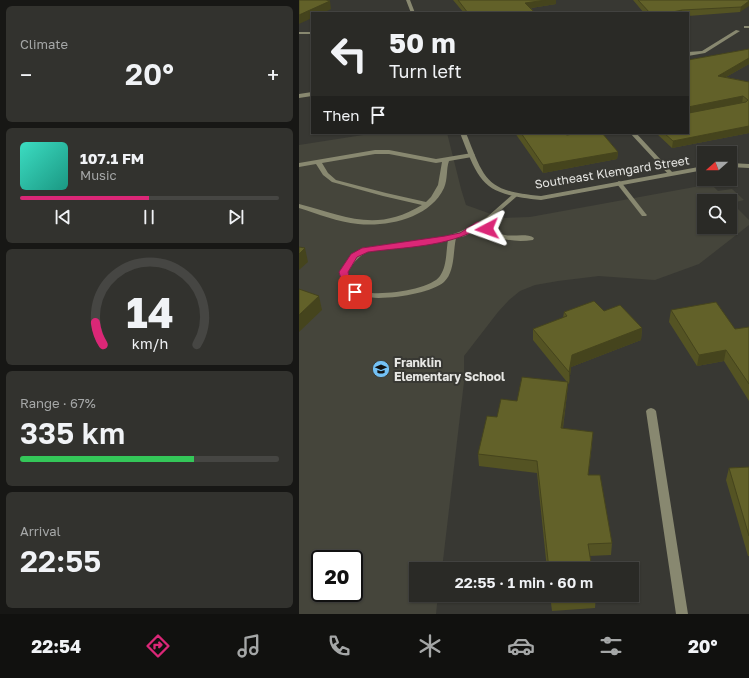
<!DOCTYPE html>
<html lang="en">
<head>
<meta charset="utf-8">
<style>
  :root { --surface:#2a2a26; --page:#32322e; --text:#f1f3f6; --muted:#a5a7a7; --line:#464643; --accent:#db2777 }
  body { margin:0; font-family:"Golos Text",sans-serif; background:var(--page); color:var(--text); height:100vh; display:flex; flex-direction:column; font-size:15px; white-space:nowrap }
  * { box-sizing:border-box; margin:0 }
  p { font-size:13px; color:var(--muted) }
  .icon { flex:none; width:22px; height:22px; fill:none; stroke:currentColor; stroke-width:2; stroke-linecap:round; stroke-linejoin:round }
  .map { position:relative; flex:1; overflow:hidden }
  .drawer { display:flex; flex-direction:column; gap:6px; padding:6px; background:#171715; width:299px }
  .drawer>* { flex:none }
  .banner { position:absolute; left:12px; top:12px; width:378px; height:122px; border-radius:0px; box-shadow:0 1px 3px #0004,0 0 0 1px var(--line); background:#2a2a26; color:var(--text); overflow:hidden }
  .needle { width:26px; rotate:249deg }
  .tools { position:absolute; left:398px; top:146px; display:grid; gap:8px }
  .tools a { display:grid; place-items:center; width:40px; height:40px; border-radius:0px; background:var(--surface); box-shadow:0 1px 3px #0004,0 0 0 1px var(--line); font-size:20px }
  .speed { position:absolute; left:12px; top:550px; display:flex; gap:8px; font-size:20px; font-weight:700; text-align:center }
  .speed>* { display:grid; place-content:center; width:52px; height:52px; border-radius:50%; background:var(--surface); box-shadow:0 1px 3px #0004,0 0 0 1px var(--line); line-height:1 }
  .speed .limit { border:2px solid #111; border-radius:6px; background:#fff; color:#111 }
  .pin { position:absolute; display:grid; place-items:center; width:34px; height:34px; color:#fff; margin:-17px; border-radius:8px; box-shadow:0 2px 6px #0006 }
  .me { position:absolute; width:44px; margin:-22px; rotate:266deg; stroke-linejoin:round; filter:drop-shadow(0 0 3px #0008) }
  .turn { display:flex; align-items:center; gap:14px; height:84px; padding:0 12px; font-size:18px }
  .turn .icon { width:52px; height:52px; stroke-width:2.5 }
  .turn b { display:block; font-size:28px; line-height:34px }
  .then { display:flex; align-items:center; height:38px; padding:0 12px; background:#0003; gap:8px; font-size:15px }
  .big { font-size:30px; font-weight:600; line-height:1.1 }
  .drawer .widget { flex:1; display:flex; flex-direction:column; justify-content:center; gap:6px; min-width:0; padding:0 14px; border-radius:6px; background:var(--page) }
  .drawer .dial { align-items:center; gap:0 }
  .dial svg { height:104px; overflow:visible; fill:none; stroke:var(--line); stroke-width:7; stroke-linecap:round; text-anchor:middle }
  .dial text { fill:var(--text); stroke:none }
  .song { display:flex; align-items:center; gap:12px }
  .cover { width:48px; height:48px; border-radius:6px; background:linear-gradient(135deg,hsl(170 70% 55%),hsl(170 70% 35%)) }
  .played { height:4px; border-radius:2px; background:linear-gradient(90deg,var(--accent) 50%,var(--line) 50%) }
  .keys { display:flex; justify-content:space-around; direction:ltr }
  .heat { display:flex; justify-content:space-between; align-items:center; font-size:22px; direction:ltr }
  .charge { height:6px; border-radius:3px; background:linear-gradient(90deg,#34c759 67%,var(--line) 0) }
  .trip { position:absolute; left:110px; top:562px; width:230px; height:40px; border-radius:0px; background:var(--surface); box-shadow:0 1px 3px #0004,0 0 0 1px var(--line); font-weight:600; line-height:40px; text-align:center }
  .dock { display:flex; height:64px; justify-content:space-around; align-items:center; background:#11110f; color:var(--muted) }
  .dock .icon { width:28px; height:28px }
  .dock .active { color:var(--accent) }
  .dock b { font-size:18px; color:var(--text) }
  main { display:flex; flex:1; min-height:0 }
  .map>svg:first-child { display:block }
</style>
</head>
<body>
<main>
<section class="drawer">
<div class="widget"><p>Climate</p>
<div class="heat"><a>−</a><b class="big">20°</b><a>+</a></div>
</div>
<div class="widget">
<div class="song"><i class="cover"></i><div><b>107.1 FM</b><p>Music</p></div></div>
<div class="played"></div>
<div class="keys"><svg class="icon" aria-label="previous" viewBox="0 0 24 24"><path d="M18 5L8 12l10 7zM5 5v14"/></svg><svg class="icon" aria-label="pause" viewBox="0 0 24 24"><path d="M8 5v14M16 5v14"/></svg><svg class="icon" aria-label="next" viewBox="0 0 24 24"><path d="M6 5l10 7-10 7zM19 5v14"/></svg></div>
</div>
<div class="widget dial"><svg viewBox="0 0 100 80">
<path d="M14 69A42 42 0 1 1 86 69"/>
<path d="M14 69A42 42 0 0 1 8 52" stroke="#db2777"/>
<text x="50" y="56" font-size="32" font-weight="700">14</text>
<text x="50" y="72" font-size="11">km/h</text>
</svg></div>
<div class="widget"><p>Range · 67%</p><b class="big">335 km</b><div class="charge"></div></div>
<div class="widget"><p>Arrival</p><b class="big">22:55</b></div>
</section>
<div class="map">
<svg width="450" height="614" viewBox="0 0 450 614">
  <rect width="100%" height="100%" fill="#383833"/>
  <path fill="#45453b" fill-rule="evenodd" d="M 77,133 L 148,133 L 162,189 L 167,205 L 203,218 L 231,217 L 412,184 L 419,191 L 433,189 L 445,200 L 433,203 L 450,220 L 450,225 L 400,264 L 356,280 L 300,276 L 259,281 L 236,285 L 221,291 L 210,300 L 199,312 L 165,356 L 165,382 L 143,569 L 117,569 L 117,595 L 139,595 L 137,614 L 0,614 L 0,145 ZM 405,201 L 431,201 L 431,227 L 405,227 ZM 21,559 L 55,559 L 55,593 L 21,593 Z"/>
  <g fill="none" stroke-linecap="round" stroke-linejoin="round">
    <path fill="#888870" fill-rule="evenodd" d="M 437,30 L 441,31 L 406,53 L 389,56 L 389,52 L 403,51 Z
      M 0,32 L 13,32 L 13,34 L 0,34 Z
      M 331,133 L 337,133 L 374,173 L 374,175 L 370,175 Z
      M 76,150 L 90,150 L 137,159 L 173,153 L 176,155 L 173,157 L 150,161 C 147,169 149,179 145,188 C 131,218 89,227 59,224 C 39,222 19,214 0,208 L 0,204 C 46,216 77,233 123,205 L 84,196 L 33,182 L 24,175 L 17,164 L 0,167 L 0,163 ZM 76,154 L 90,154 L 137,163 L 143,162 L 139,185 L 132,197 L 127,202 L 87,193 L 37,180 L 29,173 L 23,163 Z
      M 320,181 L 322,182 L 347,214 L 348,215 L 347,216 L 343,216 L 318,184 L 317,183 Z
      M 215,194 L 218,196 L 217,197 L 186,224 C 192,229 198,234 206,235 C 214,237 228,233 235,238 L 234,240 C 214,243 197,239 181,228 L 166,236 L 157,238 C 154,251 156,272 145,282 C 130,295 71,304 53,293 C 46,288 43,280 41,272 L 51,257 L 63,248 L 145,237 L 160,232 L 173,226 L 188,217 L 213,195 ZM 149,240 C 147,251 148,266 141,276 C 132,290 74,298 59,290 C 53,286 51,279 49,272 C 54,263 59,257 68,252 Z"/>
    <path fill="#888870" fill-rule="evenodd" d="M 107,0 L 111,0 L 116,13 L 112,13 Z
      M 445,26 L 450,26 L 450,28 L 445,28 Z
      M 13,92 L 13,96 L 0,98 L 0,94 Z
      M 161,133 L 167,133 C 186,181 187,191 242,196 L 405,166 L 405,170 L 242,200 C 184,194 181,185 161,133 Z
      M 431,163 L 450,164 L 450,168 L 431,167 Z
      M 352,408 L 355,409 L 357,411 L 389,614 L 377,614 L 347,411 L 349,409 Z"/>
  </g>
  <path fill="#545323" d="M 154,0 L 257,0 L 257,4 L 232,8 L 236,13 L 165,13 Z
    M 334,0 L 450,0 L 441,12 L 389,16 L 389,13 L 345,13 Z
    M 450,49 L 450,64 L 427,77 L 450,82 L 450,133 L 373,148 L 357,133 L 389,133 L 389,60 Z
    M 216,133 L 303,133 L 319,152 L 318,159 L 244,173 Z
    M 372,310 L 436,329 L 450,327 L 450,401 L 425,361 L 398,366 L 370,322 Z
    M 305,311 L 343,328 L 342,340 L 272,367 L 270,384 L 269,383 L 268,394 L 264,428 L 293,444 L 289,475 L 313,543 L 312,555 L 290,556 L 293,569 L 248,569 L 238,473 L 180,466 L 179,454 L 198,417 L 218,401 L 268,382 L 234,340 L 234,329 L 264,318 L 265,312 Z
    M 450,467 L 450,556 L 449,556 L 427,480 L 430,468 Z
    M 251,595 L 297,595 L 296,608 L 253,611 Z"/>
  <path fill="#45441d" d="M 247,0 L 257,0 L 257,4 L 226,9 L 226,3 Z
    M 31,1 L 32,9 L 24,13 L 13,13 L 13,18 L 0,24 L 0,15 Z
    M 450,1 L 450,6 L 441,12 L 442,7 Z
    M 383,10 L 383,13 L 369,13 Z
    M 450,58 L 450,64 L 418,82 L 419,76 Z
    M 444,96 L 443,104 L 389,114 L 389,107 Z
    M 450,126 L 450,133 L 373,148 L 374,141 Z
    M 263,133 L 284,133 L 267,136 Z
    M 319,152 L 318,159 L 244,173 L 244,165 Z
    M 6,248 L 9,262 L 0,270 L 0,254 Z
    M 20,296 L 23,310 L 0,332 L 0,315 Z
    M 343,328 L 342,340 L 272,367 L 270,384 L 270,372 L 273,355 Z
    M 427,350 L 425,361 L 398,366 L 400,355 Z
    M 269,382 L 268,394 L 262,440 L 262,428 Z"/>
  <path fill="#626129" stroke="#45441d" d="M 0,0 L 27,0 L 31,1 L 0,15 Z
    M 159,0 L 247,0 L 226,3 L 236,13 L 169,13 Z
    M 339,0 L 450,0 L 450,1 L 442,7 L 383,10 L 369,13 L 351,13 Z
    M 450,49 L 450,58 L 419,76 L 450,82 L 450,126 L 374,141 L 365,133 L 389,133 L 389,112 L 390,113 L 447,102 L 449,100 L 444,96 L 389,107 L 389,60 Z
    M 222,133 L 264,133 L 268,135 L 280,133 L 303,133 L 319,152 L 244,165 Z
    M 0,247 L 6,248 L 0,254 Z
    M 0,289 L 20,296 L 0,315 Z
    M 295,301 L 305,311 L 321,305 L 343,328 L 273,355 L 270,372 L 234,329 L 268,316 L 265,312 Z
    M 417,302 L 436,329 L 450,327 L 450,384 L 427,350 L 400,355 L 372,310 Z
    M 223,377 L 269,382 L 262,428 L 294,432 L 289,475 L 301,475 L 313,543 L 289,544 L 293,569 L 250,569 L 238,461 L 179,454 L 188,416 L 198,417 L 202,399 L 218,401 Z
    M 450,467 L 450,536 L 430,468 Z
    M 253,595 L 297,595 L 297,597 L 253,600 Z"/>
  <path fill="#db2777" stroke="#8e194d" d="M 178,222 L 184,222 L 192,229 L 188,232 L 181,228 C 148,247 106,247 69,252 L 58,257 L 49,272 L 51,281 L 61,292 L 59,293 L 53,293 L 43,282 L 40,272 L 52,254 L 63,248 L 146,236 L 161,233 Z"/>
  <defs>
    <symbol id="school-disc" viewBox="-11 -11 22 22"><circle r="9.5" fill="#73c1f5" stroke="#383833"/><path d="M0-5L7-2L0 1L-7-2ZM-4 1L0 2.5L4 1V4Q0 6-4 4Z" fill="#111"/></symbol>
  </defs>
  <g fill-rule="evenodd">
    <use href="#school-disc" x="72" y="359" width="20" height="20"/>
  </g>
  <g text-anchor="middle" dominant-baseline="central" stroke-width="4" stroke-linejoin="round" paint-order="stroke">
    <g font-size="12" fill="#e7e7e4" stroke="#383833">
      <text transform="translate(313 172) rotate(-9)">Southeast Klemgard Street</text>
    </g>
    <g font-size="12" font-weight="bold" fill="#e7e7e4" stroke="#383833" text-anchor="start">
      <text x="95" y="362">Franklin<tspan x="95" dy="14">Elementary School</tspan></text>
    </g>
  </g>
</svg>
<div class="tools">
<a><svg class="needle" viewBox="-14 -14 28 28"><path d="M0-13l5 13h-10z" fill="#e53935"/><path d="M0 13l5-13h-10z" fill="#a5a7a7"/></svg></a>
<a><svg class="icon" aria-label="search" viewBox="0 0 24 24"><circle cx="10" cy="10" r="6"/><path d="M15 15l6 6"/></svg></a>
</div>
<div class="speed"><div class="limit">20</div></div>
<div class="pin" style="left:56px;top:292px;background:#d93025"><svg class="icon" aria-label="arrive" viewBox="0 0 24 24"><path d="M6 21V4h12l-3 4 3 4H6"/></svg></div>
<svg class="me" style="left:188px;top:229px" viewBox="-20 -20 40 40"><path d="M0-17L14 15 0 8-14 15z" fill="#db2777" stroke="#fff" stroke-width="4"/></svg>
<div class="trip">22:55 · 1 min · 60 m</div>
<div class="banner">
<div class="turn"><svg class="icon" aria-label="left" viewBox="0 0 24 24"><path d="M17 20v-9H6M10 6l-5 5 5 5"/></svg><div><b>50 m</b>Turn left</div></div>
<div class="then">Then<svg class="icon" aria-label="arrive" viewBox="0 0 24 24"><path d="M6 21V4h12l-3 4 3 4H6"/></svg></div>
</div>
</div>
</main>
<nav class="dock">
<b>22:54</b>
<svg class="icon active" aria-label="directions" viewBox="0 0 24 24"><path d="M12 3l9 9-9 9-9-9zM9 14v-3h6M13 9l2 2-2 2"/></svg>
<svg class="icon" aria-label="music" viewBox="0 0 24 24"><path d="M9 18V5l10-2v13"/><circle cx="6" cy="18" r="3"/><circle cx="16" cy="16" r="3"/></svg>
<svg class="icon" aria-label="phone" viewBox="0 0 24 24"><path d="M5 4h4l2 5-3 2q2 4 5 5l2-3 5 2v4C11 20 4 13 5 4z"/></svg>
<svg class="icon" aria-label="climate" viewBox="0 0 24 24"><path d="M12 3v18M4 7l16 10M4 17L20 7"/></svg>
<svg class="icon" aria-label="car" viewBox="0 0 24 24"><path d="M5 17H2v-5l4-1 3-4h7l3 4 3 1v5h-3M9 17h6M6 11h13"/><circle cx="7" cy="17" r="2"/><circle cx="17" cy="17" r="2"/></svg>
<svg class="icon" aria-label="filters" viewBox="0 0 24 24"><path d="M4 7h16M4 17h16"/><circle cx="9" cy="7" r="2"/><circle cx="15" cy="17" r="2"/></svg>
<b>20°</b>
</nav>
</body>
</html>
